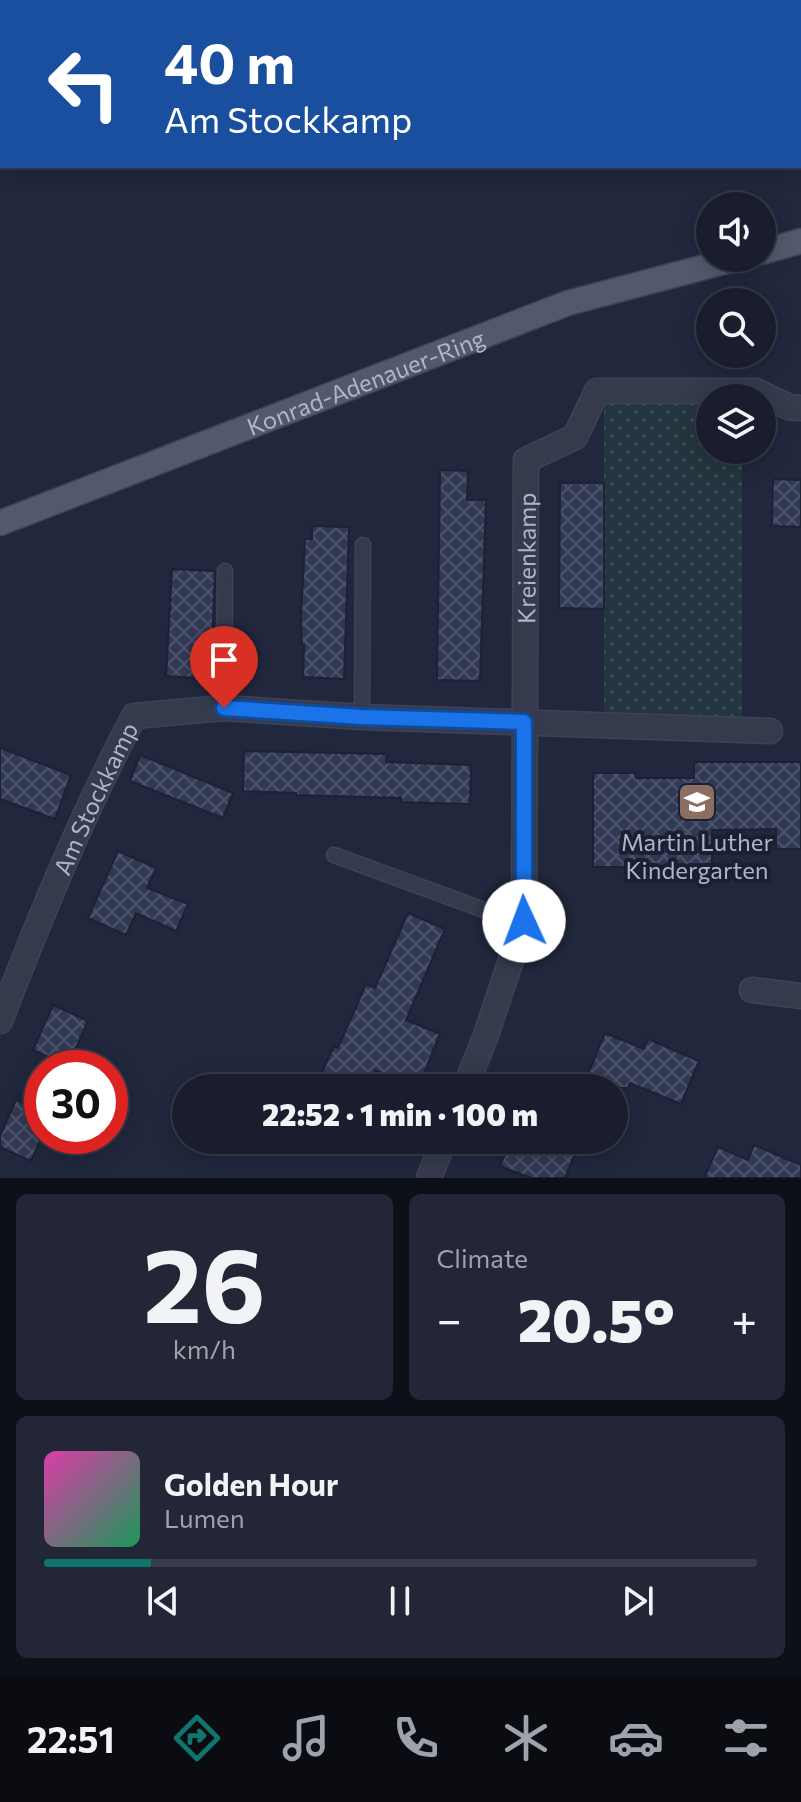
<!DOCTYPE html>
<html lang="en">
<head>
<meta charset="utf-8">
<style>
  :root { --surface:#191d2e; --page:#222636; --text:#f1f3f6; --muted:#9fa2aa; --line:#373b4a; --accent:#0f766e }
  body { margin:0; font-family:Commissioner,sans-serif; background:var(--page); color:var(--text); height:100vh; display:flex; flex-direction:column; font-size:30px; white-space:nowrap }
  * { box-sizing:border-box; margin:0 }
  p { font-size:26px; color:var(--muted) }
  .icon { flex:none; width:44px; height:44px; fill:none; stroke:currentColor; stroke-width:2; stroke-linecap:round; stroke-linejoin:round }
  .map { position:relative; height:1178px; overflow:hidden }
  .sheet { display:flex; flex-direction:column; gap:16px; padding:16px; background:#0e1019; flex:1 }
  .sheet>* { flex:none }
  .guide { position:absolute; left:0px; top:0px; width:802px; height:168px; box-shadow:0 4px 20px #0003,0 0 0 2px var(--line); background:#1a4fa0; color:#fff; overflow:hidden }
  .controls { position:absolute; left:696px; top:192px; display:grid; gap:16px }
  .controls a { display:grid; place-items:center; width:80px; height:80px; border-radius:50%; background:var(--surface); box-shadow:0 4px 20px #0003,0 0 0 2px var(--line); font-size:40px }
  .speed { position:absolute; left:24px; top:1050px; display:flex; gap:16px; font-size:40px; font-weight:700; text-align:center }
  .speed>* { display:grid; place-content:center; width:104px; height:104px; border-radius:50%; background:var(--surface); box-shadow:0 4px 20px #0003,0 0 0 2px var(--line); line-height:1 }
  .speed .limit { border:12px solid #d22; background:#fff; color:#111 }
  .pin { position:absolute; display:grid; place-items:center; width:68px; height:68px; color:#fff; margin:-82px -34px; border-radius:50% 50% 50% 0; rotate:-45deg; box-shadow:0 0 8px #0007 }
  .pin .icon { rotate:45deg }
  .me { position:absolute; width:88px; margin:-44px; rotate:358deg; stroke-linejoin:round; filter:drop-shadow(0 0 6px #0008) }
  .turn { display:flex; align-items:center; gap:28px; height:168px; padding:0 32px; font-size:36px }
  .turn .icon { width:104px; height:104px; stroke-width:2.5 }
  .turn b { display:block; font-size:56px; line-height:68px }
  .big { font-size:60px; font-weight:800; line-height:1.1 }
  .sheet .tile { flex:1; display:flex; flex-direction:column; justify-content:center; gap:12px; min-width:0; padding:0 28px; border-radius:12px; background:var(--page) }
  .sheet .dial { align-items:center; gap:0 }
  .dial b { font-size:104px; line-height:1 }
  .song { display:flex; align-items:center; gap:24px }
  .cover { width:96px; height:96px; border-radius:12px; background:linear-gradient(135deg,hsl(320 70% 55%),hsl(150 70% 35%)) }
  .played { height:8px; border-radius:4px; background:linear-gradient(90deg,var(--accent) 15%,var(--line) 15%) }
  .keys { display:flex; justify-content:space-around; direction:ltr }
  .heat { display:flex; justify-content:space-between; align-items:center; font-size:44px; direction:ltr }
  .sheet .tiles { flex:1; display:grid; gap:16px; grid-template-columns:1fr 1fr }
  .tile:last-child { grid-column:span 2 }
  .trip { position:absolute; left:172px; top:1074px; width:456px; height:80px; border-radius:40px; background:var(--surface); box-shadow:0 4px 20px #0003,0 0 0 2px var(--line); font-weight:800; line-height:80px; text-align:center }
  .tab-bar { display:flex; height:128px; justify-content:space-around; align-items:center; background:#0a0c12; color:var(--muted) }
  .tab-bar .icon { width:56px; height:56px }
  .tab-bar .selected { color:var(--accent) }
  .tab-bar b { font-size:36px; color:var(--text) }
  .map>svg:first-child { display:block }
</style>
</head>
<body>
<div class="map">
<svg width="801" height="1178" viewBox="0 0 801 1178">
  <defs>
    <pattern id="park-dots" width="8" height="8" patternUnits="userSpaceOnUse" patternTransform="scale(2)"><rect width="8" height="8" fill="#23353e"/><path d="M2 2h.1M6 6h.1" fill="none" stroke="#405059" stroke-width="1.8" stroke-linecap="round"/></pattern>
    <pattern id="building-cross-hatch" width="8" height="8" patternUnits="userSpaceOnUse" patternTransform="scale(2)"><rect width="8" height="8" fill="#323954"/><path d="M0 0l8 8M0 8l8-8" fill="none" stroke="#4d536b"/></pattern>
  </defs>
  <rect width="100%" height="100%" fill="#21273d"/>
  <path fill="url(#park-dots)" d="M 604,398 L 710,398 L 710,450 L 742,450 L 742,730 L 604,725 Z"/>
  <path fill="url(#building-cross-hatch)" stroke="#1c2134" stroke-width="2" d="M 440,470 L 468,471 L 467,500 L 486,500 L 480,681 L 437,680 Z
    M 773,479 L 801,480 L 801,527 L 772,526 Z
    M 560,483 L 604,483 L 604,609 L 559,608 Z
    M 312,526 L 349,527 L 344,679 L 303,677 L 304,645 L 302,645 L 301,616 L 305,539 L 312,539 Z
    M 172,569 L 215,571 L 212,647 L 214,647 L 214,674 L 210,674 L 210,679 L 166,676 Z
    M 234,647 L 249,648 L 248,675 L 234,675 Z
    M 0,748 L 71,775 L 55,819 L 0,799 Z
    M 244,751 L 387,754 L 386,762 L 471,765 L 470,804 L 401,802 L 401,798 L 296,795 L 296,793 L 243,791 Z
    M 140,755 L 233,793 L 223,818 L 130,781 Z
    M 694,762 L 801,762 L 801,849 L 776,849 L 776,829 L 712,830 L 712,867 L 593,867 L 593,773 L 635,773 L 636,778 L 694,778 Z
    M 118,851 L 156,868 L 147,888 L 188,904 L 176,931 L 136,913 L 126,935 L 88,918 Z
    M 408,913 L 445,929 L 406,1020 L 440,1034 L 418,1088 L 375,1070 L 367,1088 L 341,1088 L 319,1079 L 334,1046 L 338,1048 L 366,984 L 375,988 Z
    M 53,1005 L 88,1021 L 68,1066 L 33,1050 Z
    M 605,1033 L 644,1049 L 648,1039 L 699,1061 L 681,1104 L 630,1083 L 628,1088 L 582,1088 Z
    M 16,1100 L 42,1111 L 42,1136 L 31,1161 L 0,1147 L 0,1136 Z
    M 511,1140 L 581,1140 L 565,1178 L 531,1178 L 500,1166 Z
    M 754,1145 L 801,1165 L 801,1178 L 704,1178 L 718,1147 L 748,1160 Z"/>
  <g fill="none" stroke-linecap="round" stroke-linejoin="round">
    <defs>
      <path id="service" d="M 224,708 L 225,571
        M 362,717 L 363,545
        M 334,855 L 495,914 L 524,921"/>
      <g id="minor">
        <path d="M 141,2 L 143,0"/>
        <path d="M 0,21 L 2,21"/>
        <path d="M 752,990 L 801,996"/>
        <path id="s1" d="M 0,1021 C 40,917 82,815 134,716 L 224,708 L 362,717 L 770,731"/>
        <path id="s2" d="M 465,1088 L 486,1035 L 524,921 L 526,460 L 575,437 L 597,391 L 756,391 L 789,407 L 801,408"/>
        <path d="M 429,1178 L 444,1140"/>
      </g>
      <g id="primary">
        <path d="M 762,252 L 801,241"/>
        <path id="s3" d="M 0,523 L 568,303 L 739,258"/>
      </g>
    </defs>
    <use href="#service" stroke="#3e4356" stroke-width="17"/>
    <use href="#minor" stroke="#3e4356" stroke-width="27"/>
    <use href="#primary" stroke="#3e4356" stroke-width="27"/>
    <use href="#service" stroke="#353a4d" stroke-width="14"/>
    <use href="#minor" stroke="#353a4d" stroke-width="24"/>
    <use href="#primary" stroke="#53586d" stroke-width="24"/>
  </g>
  <g fill="none" stroke-linecap="round" stroke-linejoin="round">
    <defs>
      <path id="route" d="M 224,708 L 362,717 L 524,722 L 524,921"/>
    </defs>
    <use href="#route" stroke="#114b97" stroke-width="20"/>
    <use href="#route" stroke="#1a73e8" stroke-width="14"/>
  </g>
  <defs>
    <symbol id="school-square" viewBox="-11 -11 22 22"><rect x="-9" y="-9" width="18" height="18" rx="4" fill="#8d6e63" stroke="#1a1f32"/><path d="M0-5L7-2L0 1L-7-2ZM-4 1L0 2.5L4 1V4Q0 6-4 4Z" fill="#fff"/></symbol>
  </defs>
  <g fill-rule="evenodd">
    <use href="#school-square" x="675" y="780" width="44" height="44"/>
  </g>
  <g text-anchor="middle" dominant-baseline="central" stroke-width="8" stroke-linejoin="round" paint-order="stroke">
    <g font-size="24" fill="#b0b4c9" stroke="#1a1f32">
      <text stroke="none"><textPath href="#s3" startOffset="392">Konrad-Adenauer-Ring</textPath></text>
      <text stroke="none"><textPath href="#s2" startOffset="540">Kreienkamp</textPath></text>
      <text stroke="none"><textPath href="#s1" startOffset="242">Am Stockkamp</textPath></text>
    </g>
    <g font-size="24" fill="#b0b4c9" stroke="#1a1f32">
      <text x="697" y="841">Martin Luther<tspan x="697" dy="28">Kindergarten</tspan></text>
    </g>
  </g>
</svg>
<div class="controls">
<a><svg class="icon" aria-label="sound" viewBox="0 0 24 24"><path d="M4 9h4l5-4v14l-5-4H4zM17 9q2 3 0 6"/></svg></a>
<a><svg class="icon" aria-label="search" viewBox="0 0 24 24"><circle cx="10" cy="10" r="6"/><path d="M15 15l6 6"/></svg></a>
<a><svg class="icon" aria-label="layers" viewBox="0 0 24 24"><path d="M12 4l9 5-9 5-9-5zM3 14l9 5 9-5"/></svg></a>
</div>
<div class="speed"><div class="limit">30</div></div>
<div class="pin" style="left:224px;top:708px;background:#d93025"><svg class="icon" aria-label="arrive" viewBox="0 0 24 24"><path d="M6 21V4h12l-3 4 3 4H6"/></svg></div>
<svg class="me" style="left:524px;top:921px" viewBox="-20 -20 40 40"><circle r="19" fill="#fff"/><path d="M0-13L10 11 0 6-10 11z" fill="#1a73e8"/></svg>
<div class="trip">22:52 · 1 min · 100 m</div>
<div class="guide">
<div class="turn"><svg class="icon" aria-label="left" viewBox="0 0 24 24"><path d="M17 20v-9H6M10 6l-5 5 5 5"/></svg><div><b>40 m</b>Am Stockkamp</div></div>
</div>
</div>
<section class="sheet">
<div class="tiles">
<div class="tile dial"><b>26</b><p>km/h</p></div>
<div class="tile"><p>Climate</p>
<div class="heat"><a>−</a><b class="big">20.5°</b><a>+</a></div>
</div>
<div class="tile">
<div class="song"><i class="cover"></i><div><b>Golden Hour</b><p>Lumen</p></div></div>
<div class="played"></div>
<div class="keys"><svg class="icon" aria-label="previous" viewBox="0 0 24 24"><path d="M18 5L8 12l10 7zM5 5v14"/></svg><svg class="icon" aria-label="pause" viewBox="0 0 24 24"><path d="M8 5v14M16 5v14"/></svg><svg class="icon" aria-label="next" viewBox="0 0 24 24"><path d="M6 5l10 7-10 7zM19 5v14"/></svg></div>
</div>
</div>
</section>
<nav class="tab-bar">
<b>22:51</b>
<svg class="icon selected" aria-label="directions" viewBox="0 0 24 24"><path d="M12 3l9 9-9 9-9-9zM9 14v-3h6M13 9l2 2-2 2"/></svg>
<svg class="icon" aria-label="music" viewBox="0 0 24 24"><path d="M9 18V5l10-2v13"/><circle cx="6" cy="18" r="3"/><circle cx="16" cy="16" r="3"/></svg>
<svg class="icon" aria-label="phone" viewBox="0 0 24 24"><path d="M5 4h4l2 5-3 2q2 4 5 5l2-3 5 2v4C11 20 4 13 5 4z"/></svg>
<svg class="icon" aria-label="climate" viewBox="0 0 24 24"><path d="M12 3v18M4 7l16 10M4 17L20 7"/></svg>
<svg class="icon" aria-label="car" viewBox="0 0 24 24"><path d="M5 17H2v-5l4-1 3-4h7l3 4 3 1v5h-3M9 17h6M6 11h13"/><circle cx="7" cy="17" r="2"/><circle cx="17" cy="17" r="2"/></svg>
<svg class="icon" aria-label="filters" viewBox="0 0 24 24"><path d="M4 7h16M4 17h16"/><circle cx="9" cy="7" r="2"/><circle cx="15" cy="17" r="2"/></svg>
</nav>
</body>
</html>
